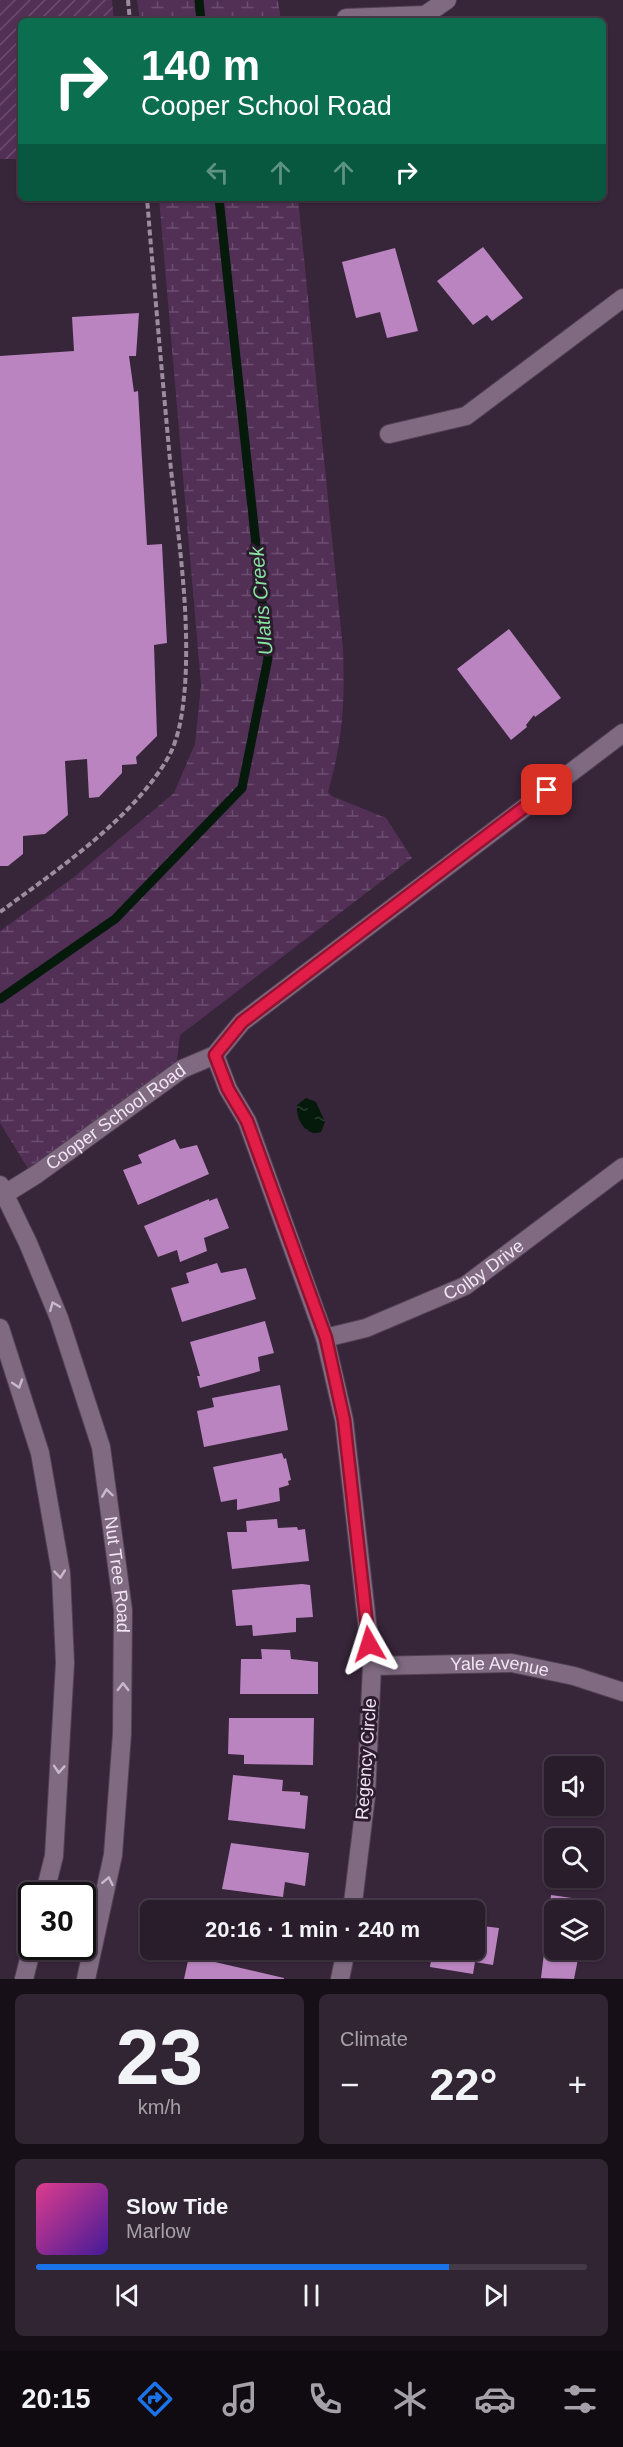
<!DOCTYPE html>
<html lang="en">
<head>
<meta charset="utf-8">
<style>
  :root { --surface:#291c2b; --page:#312533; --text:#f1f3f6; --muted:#a5a1a9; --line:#453a47; --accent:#1a73e8 }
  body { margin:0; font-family:Arial,sans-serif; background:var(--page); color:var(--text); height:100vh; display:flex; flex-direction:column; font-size:22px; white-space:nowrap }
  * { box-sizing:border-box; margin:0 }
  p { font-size:20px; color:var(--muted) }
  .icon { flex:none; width:33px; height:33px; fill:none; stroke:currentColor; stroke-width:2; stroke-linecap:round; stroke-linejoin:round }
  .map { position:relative; height:1979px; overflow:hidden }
  .drawer { display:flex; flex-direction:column; gap:15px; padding:15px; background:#170f18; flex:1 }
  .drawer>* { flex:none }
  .hud { position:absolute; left:18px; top:18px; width:588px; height:183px; border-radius:9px; box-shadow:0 2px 4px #0004,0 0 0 2px var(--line); background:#0b6e4f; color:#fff; overflow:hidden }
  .controls { position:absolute; left:544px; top:1756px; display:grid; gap:12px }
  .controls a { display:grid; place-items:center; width:60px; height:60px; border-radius:9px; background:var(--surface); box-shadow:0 2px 4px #0004,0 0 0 2px var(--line); font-size:30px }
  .speed { position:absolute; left:18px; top:1882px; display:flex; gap:12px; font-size:30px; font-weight:700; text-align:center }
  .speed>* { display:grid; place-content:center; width:78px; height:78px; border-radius:50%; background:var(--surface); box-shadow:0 2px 4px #0004,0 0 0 2px var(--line); line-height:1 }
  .speed .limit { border:3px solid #111; border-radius:9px; background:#fff; color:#111 }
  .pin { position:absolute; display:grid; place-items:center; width:51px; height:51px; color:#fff; margin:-26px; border-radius:12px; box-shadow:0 3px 9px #0006 }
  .me { position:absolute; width:66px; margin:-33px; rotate:354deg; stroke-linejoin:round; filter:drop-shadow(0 0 4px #0008) }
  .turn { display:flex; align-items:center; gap:21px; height:126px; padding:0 24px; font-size:27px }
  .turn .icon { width:78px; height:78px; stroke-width:2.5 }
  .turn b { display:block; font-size:42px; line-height:51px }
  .lanes { display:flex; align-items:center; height:57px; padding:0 24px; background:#0003; justify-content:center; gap:30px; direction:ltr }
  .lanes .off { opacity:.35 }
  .big { font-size:45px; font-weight:600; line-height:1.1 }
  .drawer .widget { flex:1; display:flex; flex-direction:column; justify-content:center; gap:9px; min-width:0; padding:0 21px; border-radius:9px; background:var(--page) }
  .drawer .dial { align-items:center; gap:0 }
  .dial b { font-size:78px; line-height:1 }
  .song { display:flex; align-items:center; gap:18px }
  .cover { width:72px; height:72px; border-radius:9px; background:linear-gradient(135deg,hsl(330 70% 55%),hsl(260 70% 35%)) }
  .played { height:6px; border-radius:3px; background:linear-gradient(90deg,var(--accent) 75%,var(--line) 75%) }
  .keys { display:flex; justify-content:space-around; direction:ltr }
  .heat { display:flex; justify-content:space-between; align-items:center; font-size:33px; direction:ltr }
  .drawer .tiles { flex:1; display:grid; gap:15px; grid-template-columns:1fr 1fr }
  .widget:last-child { grid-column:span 2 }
  .trip { position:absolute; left:140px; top:1900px; width:345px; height:60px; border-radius:9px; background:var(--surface); box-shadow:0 2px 4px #0004,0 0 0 2px var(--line); font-weight:600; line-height:60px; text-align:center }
  .dock { display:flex; height:96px; justify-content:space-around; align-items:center; background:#100b11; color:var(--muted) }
  .dock .icon { width:42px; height:42px }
  .dock .current { color:var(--accent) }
  .dock b { font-size:27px; color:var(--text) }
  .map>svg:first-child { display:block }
</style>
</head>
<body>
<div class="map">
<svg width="623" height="1979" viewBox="0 0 623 1979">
  <defs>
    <pattern id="wetland-marsh" width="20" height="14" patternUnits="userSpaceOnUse" patternTransform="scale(1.5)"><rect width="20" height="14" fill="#523056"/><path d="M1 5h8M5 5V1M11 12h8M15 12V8" fill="none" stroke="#6b4e6f"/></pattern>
    <pattern id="garden-furrows" width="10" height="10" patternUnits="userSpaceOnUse" patternTransform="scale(1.5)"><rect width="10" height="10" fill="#523056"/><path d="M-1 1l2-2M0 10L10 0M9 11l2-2" fill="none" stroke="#6b4e6f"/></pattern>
    <pattern id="water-ripples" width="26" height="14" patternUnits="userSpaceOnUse" patternTransform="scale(1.5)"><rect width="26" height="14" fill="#051a0b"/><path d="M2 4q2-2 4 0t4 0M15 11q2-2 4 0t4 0" fill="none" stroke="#2a3b2f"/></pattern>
  </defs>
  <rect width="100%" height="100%" fill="#372539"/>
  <path fill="url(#wetland-marsh)" d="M 137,0 L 278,0 L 281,21 L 140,21 Z
    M 159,198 L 298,198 L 343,649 C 345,704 343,739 328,792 L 332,796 L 386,818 L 412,858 L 180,1035 L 177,1060 L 29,1170 L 0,1123 L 0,931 L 74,877 L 174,793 L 195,744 L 201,685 Z"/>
  <path fill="url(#garden-furrows)" d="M 0,0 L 112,0 L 114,21 L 21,21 L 21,177 L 19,159 L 0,159 Z"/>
  <path fill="url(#water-ripples)" d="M 306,1098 L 316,1102 L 325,1122 L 321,1132 C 306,1138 295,1118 297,1105 Z"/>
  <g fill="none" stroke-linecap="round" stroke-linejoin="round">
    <path stroke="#051a0b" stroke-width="9" d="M 199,0 L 201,21
      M 0,999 L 115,919 L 242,788 L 268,658 L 219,198"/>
  </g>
  <path fill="#b984bf" d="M 483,247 L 523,298 L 492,321 L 487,315 L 473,325 L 437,281 Z
    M 395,248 L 418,331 L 387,338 L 380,312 L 356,318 L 342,262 Z
    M 139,313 L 136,356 L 129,356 L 134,392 L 138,391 L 147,545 L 162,544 L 167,643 L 154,645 L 157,736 L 136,757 L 137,764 L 122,765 L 122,773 L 99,797 L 89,798 L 87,759 L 65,761 L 68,815 L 45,834 L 23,836 L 23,854 L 8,866 L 0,866 L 0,356 L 74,351 L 72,317 Z
    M 509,629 L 561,698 L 535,717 L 534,715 L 526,725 L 527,727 L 511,740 L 457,669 Z
    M 175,1139 L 180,1149 L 197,1145 L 209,1174 L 138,1205 L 123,1170 L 142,1163 L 138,1155 Z
    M 217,1198 L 229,1228 L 204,1238 L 207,1251 L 180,1262 L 177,1250 L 158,1257 L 144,1226 L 209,1199 L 209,1201 Z
    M 217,1263 L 221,1273 L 246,1268 L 256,1299 L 182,1322 L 171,1288 L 189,1283 L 186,1273 Z
    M 265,1321 L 274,1353 L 258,1357 L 260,1371 L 200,1388 L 197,1376 L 200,1376 L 190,1342 Z
    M 280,1385 L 288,1430 L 204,1447 L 197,1411 L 214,1407 L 212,1398 Z
    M 282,1453 L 284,1459 L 286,1458 L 291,1480 L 288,1481 L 289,1485 L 279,1488 L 280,1501 L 237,1510 L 237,1499 L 221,1502 L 213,1467 Z
    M 277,1519 L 278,1528 L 297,1527 L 298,1530 L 305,1529 L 309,1561 L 232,1569 L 227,1532 L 247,1532 L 246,1521 Z
    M 302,1584 L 310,1585 L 313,1617 L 296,1618 L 296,1632 L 253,1636 L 252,1625 L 236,1626 L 232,1590 Z
    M 261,1649 L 290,1650 L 291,1659 L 318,1662 L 318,1694 L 240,1694 L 241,1659 L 262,1659 Z
    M 229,1718 L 314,1718 L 313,1765 L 244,1764 L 244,1755 L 228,1754 Z
    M 233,1775 L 283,1780 L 282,1791 L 300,1792 L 300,1795 L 308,1796 L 305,1829 L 228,1820 Z
    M 231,1843 L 309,1853 L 305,1886 L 285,1882 L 283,1897 L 222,1889 Z
    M 551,1895 L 586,1900 L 584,1911 L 555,1911 L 555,1950 L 589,1950 L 588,1956 L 579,1954 L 574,1979 L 541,1978 Z
    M 240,1904 L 264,1910 L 263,1911 L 239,1911 Z
    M 474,1925 L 499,1928 L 493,1965 L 475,1962 L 473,1974 L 430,1967 L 432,1953 L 412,1952 L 412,1950 L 474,1950 Z
    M 241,1950 L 289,1950 L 286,1962 Z
    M 189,1956 L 284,1978 L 284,1979 L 184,1979 Z"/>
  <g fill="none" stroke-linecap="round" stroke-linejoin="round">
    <defs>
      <g id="street">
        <path d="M 346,18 L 425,15 L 447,0"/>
        <path d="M 389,434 L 466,416 L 623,298"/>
        <path d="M 215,1055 L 228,1089 L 247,1121 L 325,1338 L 344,1420 L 372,1666 L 366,1796 L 352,1911"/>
        <path id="s1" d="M 5,1194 L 37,1174 L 182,1069 L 215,1055 L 242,1022 L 623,733"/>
        <path id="s2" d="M 325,1338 L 366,1328 L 465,1286 L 623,1167"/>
        <path id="s3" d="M 372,1666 L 512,1663 L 574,1676 L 623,1692"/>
        <path d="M 340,1979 L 346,1950"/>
      </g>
      <g id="secondary">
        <path id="s4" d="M 0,1185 L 28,1243 L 59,1318 L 101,1447 L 123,1610 L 122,1734 L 113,1855 L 86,1979"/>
        <path d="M 0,1328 L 40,1453 L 61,1573 L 65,1663 L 54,1856 L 44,1896"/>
        <path d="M 24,1979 L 32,1947"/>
      </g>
    </defs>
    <use href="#street" stroke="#514152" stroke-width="20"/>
    <use href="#secondary" stroke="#514152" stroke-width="20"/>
    <path stroke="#9b8d9d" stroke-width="4" stroke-dasharray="6 3" stroke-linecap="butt" d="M 128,0 L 130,21
      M 0,912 C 57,870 134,818 169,756 C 180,735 183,709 185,686 C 190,610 178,536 170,460 C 162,373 154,285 147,198"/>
    <use href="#street" stroke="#7f6a82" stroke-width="18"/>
    <use href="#secondary" stroke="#7f6a82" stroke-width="18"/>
  </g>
  <defs><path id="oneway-chevron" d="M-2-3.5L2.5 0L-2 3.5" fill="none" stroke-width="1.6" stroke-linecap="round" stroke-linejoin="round" transform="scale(1.5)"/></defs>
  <g stroke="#c9bacb">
    <use href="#oneway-chevron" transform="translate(54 1306) rotate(-112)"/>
    <use href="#oneway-chevron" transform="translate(18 1384) rotate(72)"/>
    <use href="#oneway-chevron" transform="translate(107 1493) rotate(-98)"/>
    <use href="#oneway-chevron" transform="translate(60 1574) rotate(84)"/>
    <use href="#oneway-chevron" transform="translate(123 1687) rotate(-90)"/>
    <use href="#oneway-chevron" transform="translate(59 1769) rotate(94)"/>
    <use href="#oneway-chevron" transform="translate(108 1881) rotate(-79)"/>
  </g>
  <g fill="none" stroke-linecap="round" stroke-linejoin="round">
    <defs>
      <path id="route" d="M 369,1644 L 344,1420 L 326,1338 L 247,1121 L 228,1089 L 215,1055 L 242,1022 L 547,790"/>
    </defs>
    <use href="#route" stroke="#92132f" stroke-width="15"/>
    <use href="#route" stroke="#e11d48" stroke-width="10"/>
  </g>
  <g text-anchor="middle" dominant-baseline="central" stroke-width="6" stroke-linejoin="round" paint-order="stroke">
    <g font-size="18" fill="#f1e5f2" stroke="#2d1b2f">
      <text stroke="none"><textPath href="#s1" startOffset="135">Cooper School Road</textPath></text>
      <text stroke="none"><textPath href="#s2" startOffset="174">Colby Drive</textPath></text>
      <text stroke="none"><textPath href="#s4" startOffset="410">Nut Tree Road</textPath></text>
      <text stroke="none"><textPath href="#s3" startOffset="128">Yale Avenue</textPath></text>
      <text transform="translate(366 1759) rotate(-86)">Regency Circle</text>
    </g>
    <g font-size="20" font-style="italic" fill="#87e59f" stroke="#2d1b2f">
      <text transform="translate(261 601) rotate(-95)">Ulatis Creek</text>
    </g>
  </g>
</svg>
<div class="controls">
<a><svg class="icon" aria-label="sound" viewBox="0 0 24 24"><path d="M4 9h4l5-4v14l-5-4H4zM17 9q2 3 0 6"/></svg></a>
<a><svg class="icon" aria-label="search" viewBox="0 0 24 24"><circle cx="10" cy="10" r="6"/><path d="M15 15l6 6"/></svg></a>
<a><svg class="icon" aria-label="layers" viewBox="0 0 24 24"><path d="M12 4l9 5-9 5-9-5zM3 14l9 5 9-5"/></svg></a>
</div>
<div class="speed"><div class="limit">30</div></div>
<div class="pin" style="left:547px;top:790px;background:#d93025"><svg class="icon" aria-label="arrive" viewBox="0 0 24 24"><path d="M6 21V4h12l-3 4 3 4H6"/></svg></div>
<svg class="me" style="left:369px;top:1644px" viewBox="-20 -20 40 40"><path d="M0-17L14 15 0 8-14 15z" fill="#e11d48" stroke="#fff" stroke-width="4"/></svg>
<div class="trip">20:16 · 1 min · 240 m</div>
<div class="hud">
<div class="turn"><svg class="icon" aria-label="right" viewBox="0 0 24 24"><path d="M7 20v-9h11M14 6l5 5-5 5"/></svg><div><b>140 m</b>Cooper School Road</div></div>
<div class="lanes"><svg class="icon off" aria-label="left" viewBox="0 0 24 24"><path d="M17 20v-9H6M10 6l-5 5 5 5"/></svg><svg class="icon off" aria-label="ahead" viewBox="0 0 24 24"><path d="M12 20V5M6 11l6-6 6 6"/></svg><svg class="icon off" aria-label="ahead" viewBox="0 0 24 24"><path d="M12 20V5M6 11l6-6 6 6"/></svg><svg class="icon" aria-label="right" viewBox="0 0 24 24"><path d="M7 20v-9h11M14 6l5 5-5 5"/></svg></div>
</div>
</div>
<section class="drawer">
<div class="tiles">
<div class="widget dial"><b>23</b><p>km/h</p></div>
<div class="widget"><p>Climate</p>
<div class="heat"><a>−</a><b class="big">22°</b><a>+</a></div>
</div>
<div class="widget">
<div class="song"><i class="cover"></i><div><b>Slow Tide</b><p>Marlow</p></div></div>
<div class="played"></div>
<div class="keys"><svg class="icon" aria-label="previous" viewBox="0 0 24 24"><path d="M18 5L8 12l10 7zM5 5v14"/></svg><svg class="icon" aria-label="pause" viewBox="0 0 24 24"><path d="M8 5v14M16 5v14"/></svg><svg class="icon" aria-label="next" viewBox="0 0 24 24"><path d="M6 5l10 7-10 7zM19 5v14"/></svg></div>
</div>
</div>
</section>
<nav class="dock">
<b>20:15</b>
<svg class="icon current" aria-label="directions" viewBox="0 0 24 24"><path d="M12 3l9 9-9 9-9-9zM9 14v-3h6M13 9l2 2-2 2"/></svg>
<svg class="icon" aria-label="music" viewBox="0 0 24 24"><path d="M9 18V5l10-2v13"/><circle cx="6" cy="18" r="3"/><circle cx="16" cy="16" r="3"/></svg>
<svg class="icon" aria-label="phone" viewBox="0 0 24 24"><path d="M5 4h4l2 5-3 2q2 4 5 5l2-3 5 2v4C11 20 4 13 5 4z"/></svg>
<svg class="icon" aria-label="climate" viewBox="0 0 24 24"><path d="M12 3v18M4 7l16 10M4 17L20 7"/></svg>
<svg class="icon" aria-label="car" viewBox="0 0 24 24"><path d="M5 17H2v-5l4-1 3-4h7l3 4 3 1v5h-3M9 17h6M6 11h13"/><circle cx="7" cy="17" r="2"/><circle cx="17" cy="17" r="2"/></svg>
<svg class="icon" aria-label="filters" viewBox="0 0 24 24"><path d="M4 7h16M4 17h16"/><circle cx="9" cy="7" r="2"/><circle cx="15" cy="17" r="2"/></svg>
</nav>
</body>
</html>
